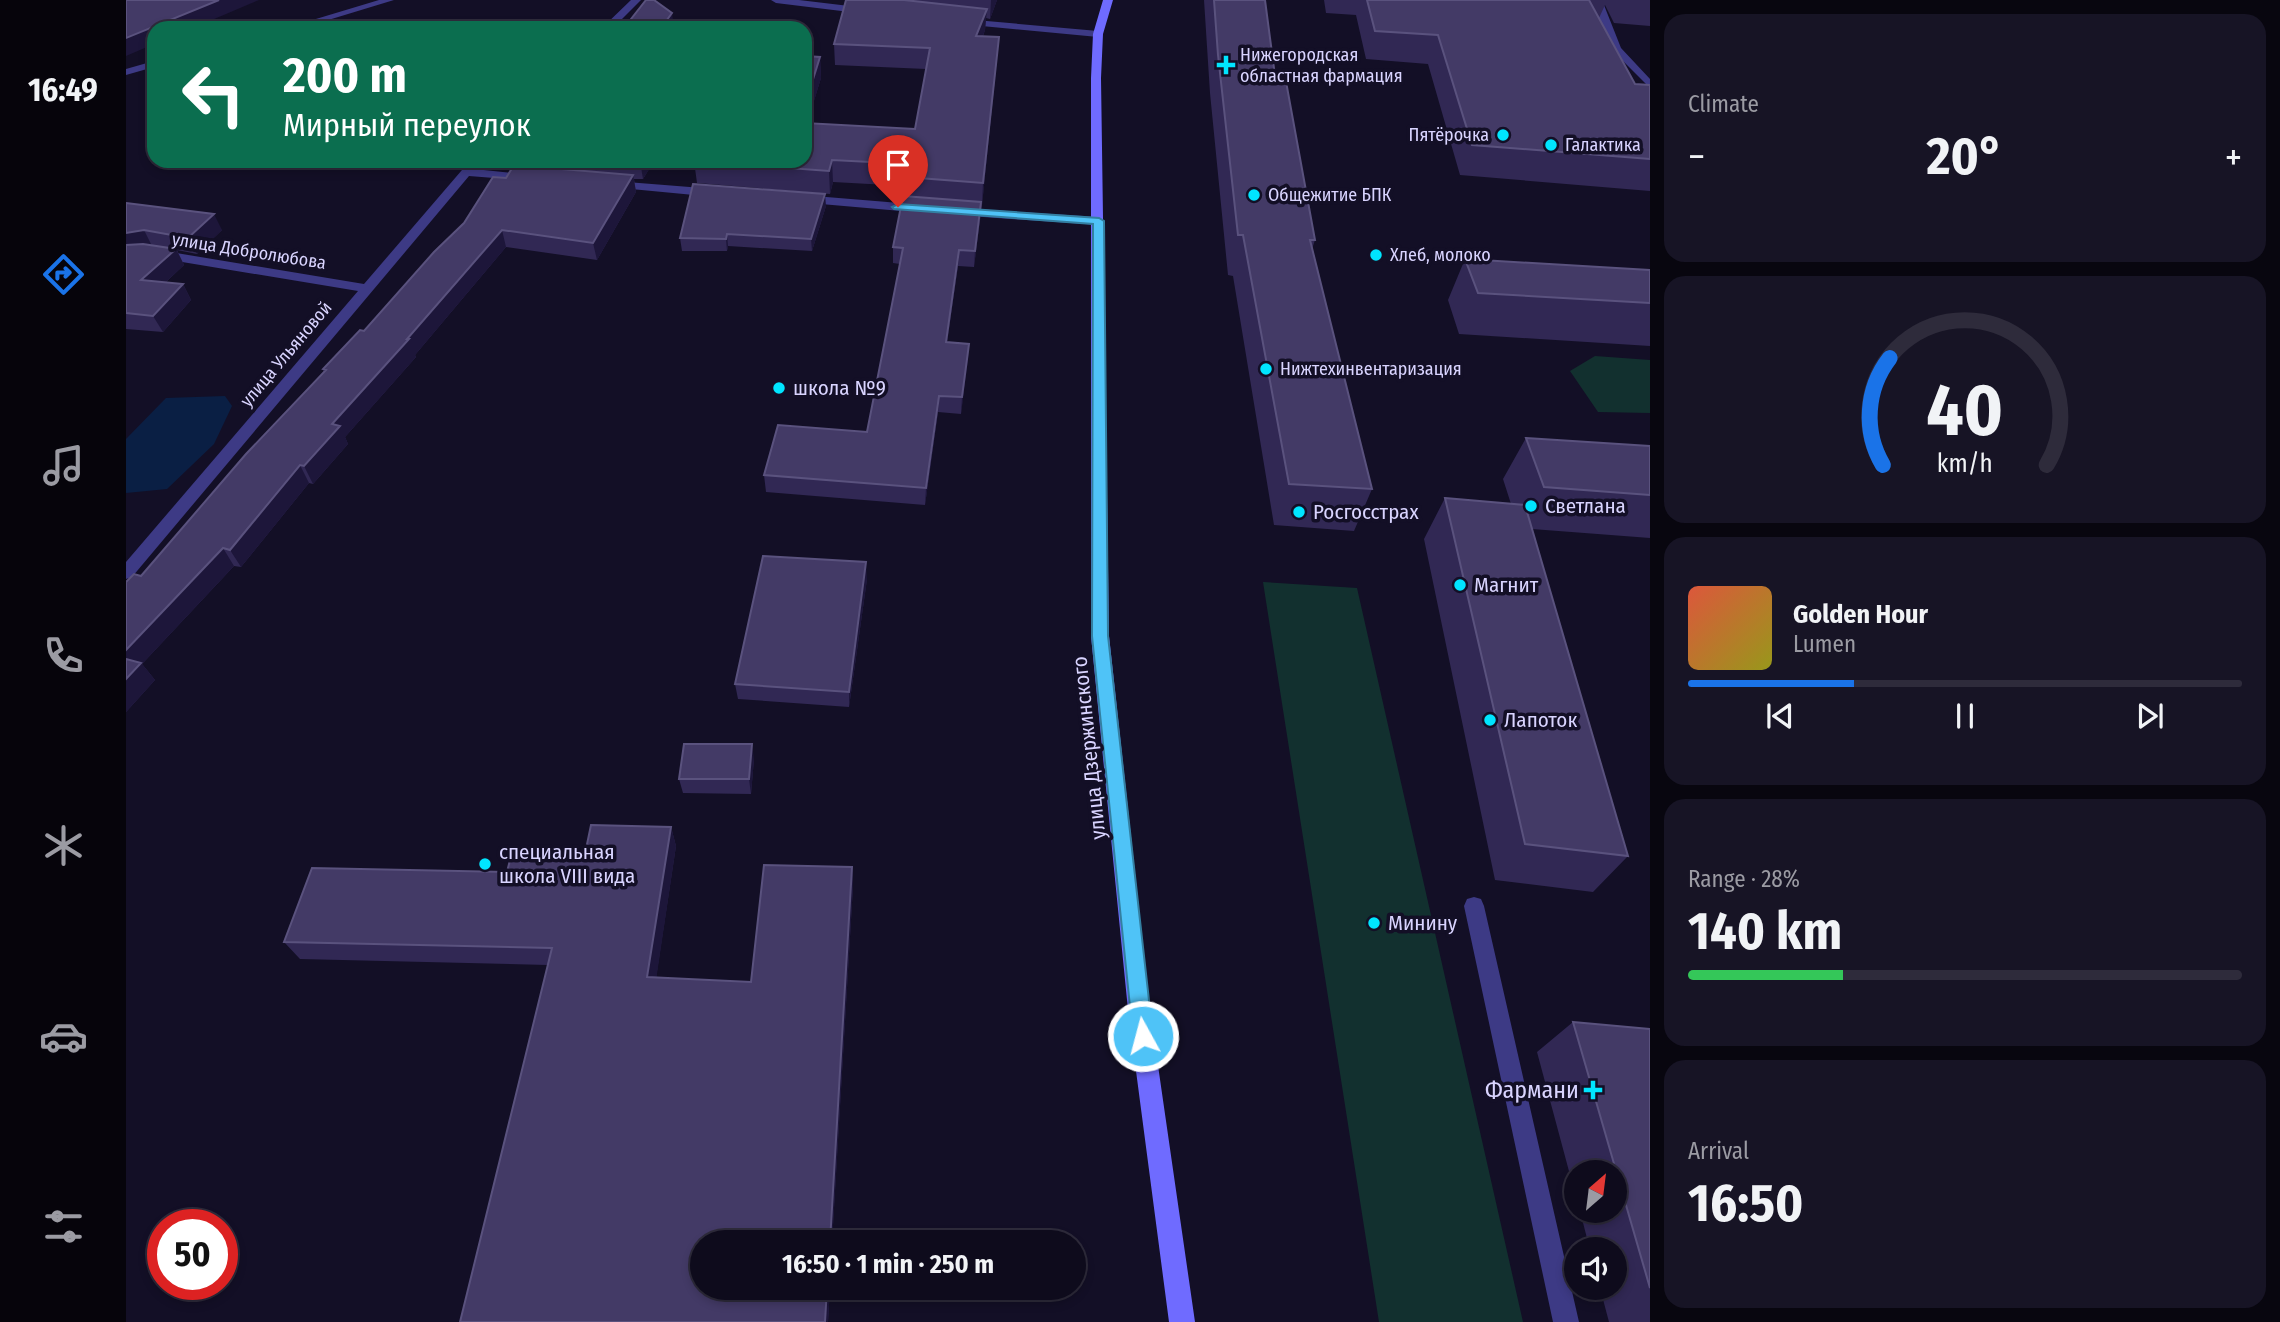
<!DOCTYPE html>
<html lang="en">
<head>
<meta charset="utf-8">
<style>
  :root { --surface:#0e0b1c; --page:#171425; --text:#f1f3f6; --muted:#9b9ba3; --line:#2e2b3b; --accent:#1a73e8 }
  body { margin:0; font-family:"Fira Sans Condensed",sans-serif; background:var(--page); color:var(--text); height:100vh; display:flex; flex-direction:column; font-size:26px; white-space:nowrap }
  * { box-sizing:border-box; margin:0 }
  p { font-size:23px; color:var(--muted) }
  .icon { flex:none; width:38px; height:38px; fill:none; stroke:currentColor; stroke-width:2; stroke-linecap:round; stroke-linejoin:round }
  .map { position:relative; flex:1; overflow:hidden }
  .drawer { display:flex; flex-direction:column; gap:14px; padding:14px; background:#08060f; width:630px }
  .drawer>* { flex:none }
  .top-card { position:absolute; left:21px; top:21px; width:665px; height:147px; border-radius:21px; box-shadow:0 4px 10px #0003,0 0 0 2px var(--line); background:#0b6e4f; color:#fff; overflow:hidden }
  .needle { width:46px; rotate:28deg }
  .buttons { position:absolute; left:1438px; top:1160px; display:grid; gap:14px }
  .buttons a { display:grid; place-items:center; width:63px; height:63px; border-radius:50%; background:var(--surface); box-shadow:0 4px 10px #0003,0 0 0 2px var(--line); font-size:35px }
  .speed { position:absolute; left:21px; top:1209px; display:flex; gap:14px; font-size:35px; font-weight:700; text-align:center }
  .speed>* { display:grid; place-content:center; width:91px; height:91px; border-radius:50%; background:var(--surface); box-shadow:0 4px 10px #0003,0 0 0 2px var(--line); line-height:1 }
  .speed .limit { border:10px solid #d22; background:#fff; color:#111 }
  .pin { position:absolute; display:grid; place-items:center; width:60px; height:60px; color:#fff; margin:-72px -30px; border-radius:50% 50% 50% 0; rotate:-45deg; box-shadow:0 0 7px #0007 }
  .pin .icon { rotate:45deg }
  .me { position:absolute; width:77px; margin:-38px; rotate:353deg; stroke-linejoin:round; filter:drop-shadow(0 0 5px #0008) }
  .turn { display:flex; align-items:center; gap:24px; height:147px; padding:0 21px; font-size:32px }
  .turn .icon { width:91px; height:91px; stroke-width:2.5 }
  .turn b { display:block; font-size:49px; line-height:60px }
  .big { font-size:52px; font-weight:700; line-height:1.1 }
  .drawer .widget { flex:1; display:flex; flex-direction:column; justify-content:center; gap:10px; min-width:0; padding:0 24px; border-radius:21px; background:var(--page) }
  .drawer .dial { align-items:center; gap:0 }
  .dial svg { height:182px; overflow:visible; fill:none; stroke:var(--line); stroke-width:7; stroke-linecap:round; text-anchor:middle }
  .dial text { fill:var(--text); stroke:none }
  .song { display:flex; align-items:center; gap:21px }
  .cover { width:84px; height:84px; border-radius:10px; background:linear-gradient(135deg,hsl(10 70% 55%),hsl(60 70% 35%)) }
  .played { height:7px; border-radius:4px; background:linear-gradient(90deg,var(--accent) 30%,var(--line) 30%) }
  .keys { display:flex; justify-content:space-around; direction:ltr }
  .heat { display:flex; justify-content:space-between; align-items:center; font-size:38px; direction:ltr }
  .charge { height:10px; border-radius:5px; background:linear-gradient(90deg,#34c759 28%,var(--line) 0) }
  .trip { position:absolute; left:564px; top:1230px; width:396px; height:70px; border-radius:35px; background:var(--surface); box-shadow:0 4px 10px #0003,0 0 0 2px var(--line); font-weight:700; line-height:70px; text-align:center }
  main { display:flex; flex:1; min-height:0 }
  .tabs { display:flex; flex-direction:column; width:126px; justify-content:space-around; align-items:center; background:#06040b; color:var(--muted) }
  .tabs .icon { width:49px; height:49px }
  .tabs .selected { color:var(--accent) }
  .tabs b { font-size:32px; color:var(--text) }
  .map>svg:first-child { display:block }
</style>
</head>
<body>
<main>
<nav class="tabs">
<b>16:49</b>
<svg class="icon selected" aria-label="directions" viewBox="0 0 24 24"><path d="M12 3l9 9-9 9-9-9zM9 14v-3h6M13 9l2 2-2 2"/></svg>
<svg class="icon" aria-label="music" viewBox="0 0 24 24"><path d="M9 18V5l10-2v13"/><circle cx="6" cy="18" r="3"/><circle cx="16" cy="16" r="3"/></svg>
<svg class="icon" aria-label="phone" viewBox="0 0 24 24"><path d="M5 4h4l2 5-3 2q2 4 5 5l2-3 5 2v4C11 20 4 13 5 4z"/></svg>
<svg class="icon" aria-label="climate" viewBox="0 0 24 24"><path d="M12 3v18M4 7l16 10M4 17L20 7"/></svg>
<svg class="icon" aria-label="car" viewBox="0 0 24 24"><path d="M5 17H2v-5l4-1 3-4h7l3 4 3 1v5h-3M9 17h6M6 11h13"/><circle cx="7" cy="17" r="2"/><circle cx="17" cy="17" r="2"/></svg>
<svg class="icon" aria-label="filters" viewBox="0 0 24 24"><path d="M4 7h16M4 17h16"/><circle cx="9" cy="7" r="2"/><circle cx="15" cy="17" r="2"/></svg>
</nav>
<div class="map">
<svg width="1524" height="1322" viewBox="0 0 1524 1322">
  <rect width="100%" height="100%" fill="#130f26"/>
  <path fill="#12302f" d="M 1469,356 L 1524,360 L 1524,413 L 1472,412 L 1444,371 Z
    M 1137,582 L 1231,588 L 1397,1322 L 1253,1322 Z"/>
  <path fill="#0a1f44" d="M 99,396 L 106,406 L 88,444 L 41,489 L 0,493 L 0,439 L 40,398 Z"/>
  <g fill="none" stroke-linecap="round" stroke-linejoin="round">
    <path fill="#3d3a85" fill-rule="evenodd" d="M 253,0 L 268,0 L 176,28 L 160,28 Z
      M 505,0 L 515,0 L 487,28 L 476,28 Z
      M 645,0 L 673,0 L 740,8 L 745,11 L 740,14 L 650,3 Z
      M 1466,0 L 1476,0 L 1495,48 L 1524,79 L 1524,88 L 1485,49 Z
      M 838,19 L 972,31 L 977,34 L 972,37 L 835,24 L 833,22 Z
      M 28,61 L 28,67 L 0,75 L 0,69 Z
      M 342,163 L 350,163 L 352,165 L 348,169 L 404,175 L 410,178 L 404,181 L 343,176 L 6,577 L 0,579 L 0,562 L 232,291 L 26,257 L 0,260 L 0,252 L 26,249 L 238,284 Z
      M 488,181 L 589,189 L 595,193 L 589,197 L 484,187 L 484,183 Z
      M 676,195 L 798,205 L 804,209 L 798,213 L 672,202 L 672,196 Z
      M 833,208 L 973,217 L 979,221 L 973,225 L 829,215 L 827,212 Z
      M 1348,897 L 1355,899 L 1358,906 L 1453,1322 L 1427,1322 L 1338,906 L 1341,899 Z"/>
    <path fill="#6f6bff" fill-rule="evenodd" d="M 977,0 L 987,0 L 977,34 L 975,78 L 983,636 L 1024,1010 L 1069,1322 L 1043,1322 L 1002,1010 L 965,636 L 965,78 L 967,34 Z"/>
  </g>
  <path fill="#312854" d="M 720,0 L 871,0 L 864,19 L 860,18 L 859,30 L 857,36 L 871,58 L 856,205 L 848,267 L 832,266 L 821,342 L 843,344 L 835,414 L 812,412 L 799,505 L 640,492 L 638,475 L 741,432 L 774,264 L 767,263 L 767,247 L 780,197 L 780,186 L 707,182 L 704,194 L 571,183 L 568,161 L 679,56 L 694,57 L 695,78 L 681,123 L 789,129 L 800,69 L 709,65 L 708,44 Z
    M 1078,0 L 1139,0 L 1149,76 L 1189,240 L 1186,249 L 1246,489 L 1228,531 L 1148,525 L 1107,276 L 1102,275 L 1084,93 Z
    M 1198,0 L 1524,0 L 1524,26 L 1488,23 L 1479,5 L 1473,18 L 1509,84 L 1524,85 L 1524,191 L 1334,175 L 1302,64 L 1240,59 L 1230,15 L 1200,13 Z
    M 397,161 L 528,161 L 517,179 L 508,179 L 510,192 L 471,260 L 380,247 L 289,355 L 290,357 L 219,437 L 222,444 L 187,484 L 183,483 L 115,567 L 108,566 L 16,664 L 29,680 L 0,712 L 15,576 L 198,372 L 197,369 L 238,331 L 380,178 L 398,166 Z
    M 0,203 L 96,230 L 71,254 L 51,250 L 58,265 L 40,282 L 57,284 L 65,300 L 37,332 L 0,329 Z
    M 700,206 L 686,251 L 602,246 L 601,251 L 556,251 L 554,238 Z
    M 1339,259 L 1524,270 L 1524,346 L 1333,334 L 1322,300 Z
    M 1400,438 L 1524,446 L 1524,538 L 1406,529 L 1502,856 L 1467,892 L 1369,880 L 1298,539 L 1319,498 L 1385,504 L 1377,479 Z
    M 741,579 L 723,707 L 612,699 L 609,684 Z
    M 628,759 L 625,794 L 557,793 L 553,779 Z
    M 465,825 L 545,827 L 550,846 L 530,978 L 625,982 L 638,865 L 726,867 L 727,886 L 706,1242 L 576,1242 L 576,1288 L 704,1288 L 702,1322 L 334,1322 L 422,965 L 174,959 L 158,942 L 186,868 L 381,872 L 386,852 L 459,854 Z
    M 1447,1022 L 1524,1029 L 1524,1322 L 1483,1322 L 1474,1288 L 1489,1288 L 1489,1250 L 1464,1250 L 1454,1211 L 1489,1211 L 1489,1172 L 1451,1172 L 1451,1201 L 1411,1052 Z"/>
  <path fill="#1d163a" d="M 93,0 L 133,0 L 67,28 L 28,28 L 28,44 L 0,56 L 0,38 Z
    M 865,0 L 871,0 L 864,19 Z
    M 861,9 L 859,30 L 849,57 L 850,36 Z
    M 546,13 L 548,28 L 535,28 Z
    M 873,37 L 871,58 L 856,205 L 857,183 Z
    M 694,57 L 695,78 L 679,131 L 679,105 Z
    M 706,160 L 707,182 L 704,194 L 703,171 Z
    M 514,161 L 528,161 L 517,179 Z
    M 507,175 L 510,192 L 471,260 L 467,243 Z
    M 699,194 L 700,206 L 686,251 L 685,239 Z
    M 855,202 L 854,218 L 848,267 L 849,251 Z
    M 88,214 L 96,230 L 71,254 L 62,238 Z
    M 18,230 L 26,246 L 0,250 L 0,233 Z
    M 376,230 L 380,247 L 289,355 L 290,357 L 219,437 L 222,444 L 187,484 L 178,466 L 206,424 Z
    M 601,234 L 602,246 L 601,251 L 600,239 Z
    M 50,249 L 58,265 L 24,297 L 15,280 Z
    M 833,250 L 832,266 L 819,358 L 820,342 Z
    M 57,284 L 65,300 L 37,332 L 27,316 Z
    M 843,344 L 842,360 L 835,414 L 836,397 Z
    M 813,396 L 812,412 L 799,505 L 800,488 Z
    M 174,465 L 183,483 L 115,567 L 104,550 Z
    M 97,548 L 108,566 L 16,664 L 29,680 L 0,712 L 0,650 Z
    M 740,562 L 741,579 L 723,707 L 723,692 Z
    M 626,744 L 628,759 L 625,794 L 623,779 Z
    M 545,827 L 550,846 L 528,994 L 521,977 Z
    M 726,867 L 727,886 L 706,1242 L 704,1242 Z
    M 701,1288 L 704,1288 L 702,1322 L 699,1322 Z"/>
  <path fill="#433a66" stroke="#5a527e" stroke-width="2" d="M 0,0 L 93,0 L 0,38 Z
    M 520,0 L 528,0 L 546,13 L 535,28 L 498,28 Z
    M 720,0 L 778,0 L 861,9 L 850,36 L 873,37 L 857,183 L 780,177 L 783,164 L 706,160 L 703,171 L 568,161 L 679,161 L 679,123 L 789,129 L 804,48 L 708,44 Z
    M 1088,0 L 1139,0 L 1149,76 L 1159,76 L 1189,240 L 1184,240 L 1246,489 L 1163,484 L 1117,235 L 1112,235 L 1092,55 Z
    M 1241,0 L 1463,0 L 1509,84 L 1524,85 L 1524,159 L 1346,145 L 1312,35 L 1249,31 Z
    M 679,56 L 694,57 L 679,105 Z
    M 388,165 L 507,175 L 467,243 L 376,230 L 281,339 L 283,339 L 206,424 L 214,426 L 178,466 L 174,465 L 104,550 L 97,548 L 0,650 L 0,582 L 8,574 L 15,576 L 120,454 L 200,370 L 197,369 L 234,330 L 238,331 L 308,252 L 338,223 L 367,177 L 380,178 Z
    M 567,184 L 699,194 L 685,239 L 601,234 L 600,239 L 554,238 Z
    M 777,196 L 855,202 L 849,251 L 833,250 L 820,342 L 843,344 L 836,397 L 813,396 L 800,488 L 638,475 L 652,425 L 741,432 L 777,248 L 767,247 Z
    M 0,203 L 88,214 L 62,238 L 18,230 L 0,233 Z
    M 17,244 L 50,249 L 15,280 L 57,284 L 27,316 L 0,313 L 0,245 Z
    M 1339,259 L 1524,270 L 1524,303 L 1352,293 Z
    M 1400,438 L 1524,446 L 1524,495 L 1418,487 Z
    M 1319,498 L 1399,505 L 1502,856 L 1399,844 Z
    M 637,556 L 740,562 L 723,692 L 609,684 Z
    M 0,659 L 15,663 L 0,679 Z
    M 558,744 L 626,744 L 623,779 L 553,779 Z
    M 465,825 L 545,827 L 521,977 L 625,982 L 638,865 L 726,867 L 704,1242 L 576,1242 L 576,1288 L 701,1288 L 699,1322 L 334,1322 L 426,948 L 158,942 L 186,868 L 381,872 L 386,852 L 459,854 Z
    M 1447,1022 L 1524,1029 L 1524,1288 Z"/>
  <path fill="#4fc3f7" stroke="#337fa1" stroke-width="2" d="M 772,204 L 973,218 L 978,221 L 982,636 L 1027,1036 L 1024,1043 L 1017,1046 L 1010,1043 L 1007,1036 L 966,636 L 967,224 L 768,209 L 766,207 Z"/>
  <g fill="#00e5ff" stroke="#130f26" stroke-width="2.5">
    <path d="M1096.5 54.5h7v7h7v7h-7v7h-7v-7h-7v-7h7z"/>
    <circle cx="1377" cy="135" r="7"/>
    <circle cx="1425" cy="145" r="7"/>
    <circle cx="1128" cy="195" r="7"/>
    <circle cx="1250" cy="255" r="7"/>
    <circle cx="1140" cy="369" r="7"/>
    <circle cx="653" cy="388" r="7"/>
    <circle cx="1405" cy="506" r="7"/>
    <circle cx="1173" cy="512" r="7"/>
    <circle cx="1334" cy="585" r="7"/>
    <circle cx="1364" cy="720" r="7"/>
    <circle cx="359" cy="864" r="7"/>
    <circle cx="1248" cy="923" r="7"/>
    <path d="M1463.5 1079.5h7v7h7v7h-7v7h-7v-7h-7v-7h7z"/>
  </g>
  <g text-anchor="middle" dominant-baseline="central" stroke-width="7" stroke-linejoin="round" paint-order="stroke">
    <g font-size="18" fill="#d9d4ff" stroke="#130f26" text-anchor="start">
      <text x="1114" y="55">Нижегородская<tspan x="1114" dy="21">областная фармация</tspan></text>
      <text x="1363" y="135" text-anchor="end">Пятёрочка</text>
      <text x="1439" y="145">Галактика</text>
      <text x="1142" y="195">Общежитие БПК</text>
      <text x="1264" y="255">Хлеб, молоко</text>
      <text x="1154" y="369">Нижтехинвентаризация</text>
    </g>
    <g font-size="18" fill="#d9d4ff" stroke="#130f26">
      <text transform="translate(123 251) rotate(9)">улица Добролюбова</text>
      <text transform="translate(160 354) rotate(-50)">улица Ульяновой</text>
    </g>
    <g font-size="21" fill="#d9d4ff" stroke="#130f26" text-anchor="start">
      <text x="667" y="388">школа №9</text>
      <text x="1419" y="506">Светлана</text>
      <text x="1187" y="512">Росгосстрах</text>
      <text x="1348" y="585">Магнит</text>
      <text x="1378" y="720">Лапоток</text>
      <text x="373" y="852">специальная<tspan x="373" dy="24">школа VIII вида</tspan></text>
      <text x="1262" y="923">Минину</text>
    </g>
    <g font-size="21" fill="#d9d4ff" stroke="#130f26">
      <text transform="translate(963 748) rotate(-96)">улица Дзержинского</text>
    </g>
    <g font-size="24" fill="#d9d4ff" stroke="#130f26" text-anchor="end">
      <text x="1453" y="1090">Фармани</text>
    </g>
  </g>
</svg>
<div class="buttons">
<a><svg class="needle" viewBox="-14 -14 28 28"><path d="M0-13l5 13h-10z" fill="#e53935"/><path d="M0 13l5-13h-10z" fill="#9b9ba3"/></svg></a>
<a><svg class="icon" aria-label="sound" viewBox="0 0 24 24"><path d="M4 9h4l5-4v14l-5-4H4zM17 9q2 3 0 6"/></svg></a>
</div>
<div class="speed"><div class="limit">50</div></div>
<div class="pin" style="left:772px;top:207px;background:#d93025"><svg class="icon" aria-label="arrive" viewBox="0 0 24 24"><path d="M6 21V4h12l-3 4 3 4H6"/></svg></div>
<svg class="me" style="left:1017px;top:1036px" viewBox="-20 -20 40 40"><circle r="17" fill="#4fc3f7" stroke="#fff" stroke-width="3"/><path d="M0-11L8 9 0 5-8 9z" fill="#fff"/></svg>
<div class="trip">16:50 · 1 min · 250 m</div>
<div class="top-card">
<div class="turn"><svg class="icon" aria-label="left" viewBox="0 0 24 24"><path d="M17 20v-9H6M10 6l-5 5 5 5"/></svg><div><b>200 m</b>Мирный переулок</div></div>
</div>
</div>
<section class="drawer">
<div class="widget"><p>Climate</p>
<div class="heat"><a>−</a><b class="big">20°</b><a>+</a></div>
</div>
<div class="widget dial"><svg viewBox="0 0 100 80">
<path d="M14 69A42 42 0 1 1 86 69"/>
<path d="M14 69A42 42 0 0 1 17 22" stroke="#1a73e8"/>
<text x="50" y="56" font-size="32" font-weight="700">40</text>
<text x="50" y="72" font-size="11">km/h</text>
</svg></div>
<div class="widget">
<div class="song"><i class="cover"></i><div><b>Golden Hour</b><p>Lumen</p></div></div>
<div class="played"></div>
<div class="keys"><svg class="icon" aria-label="previous" viewBox="0 0 24 24"><path d="M18 5L8 12l10 7zM5 5v14"/></svg><svg class="icon" aria-label="pause" viewBox="0 0 24 24"><path d="M8 5v14M16 5v14"/></svg><svg class="icon" aria-label="next" viewBox="0 0 24 24"><path d="M6 5l10 7-10 7zM19 5v14"/></svg></div>
</div>
<div class="widget"><p>Range · 28%</p><b class="big">140 km</b><div class="charge"></div></div>
<div class="widget"><p>Arrival</p><b class="big">16:50</b></div>
</section>
</main>
</body>
</html>
